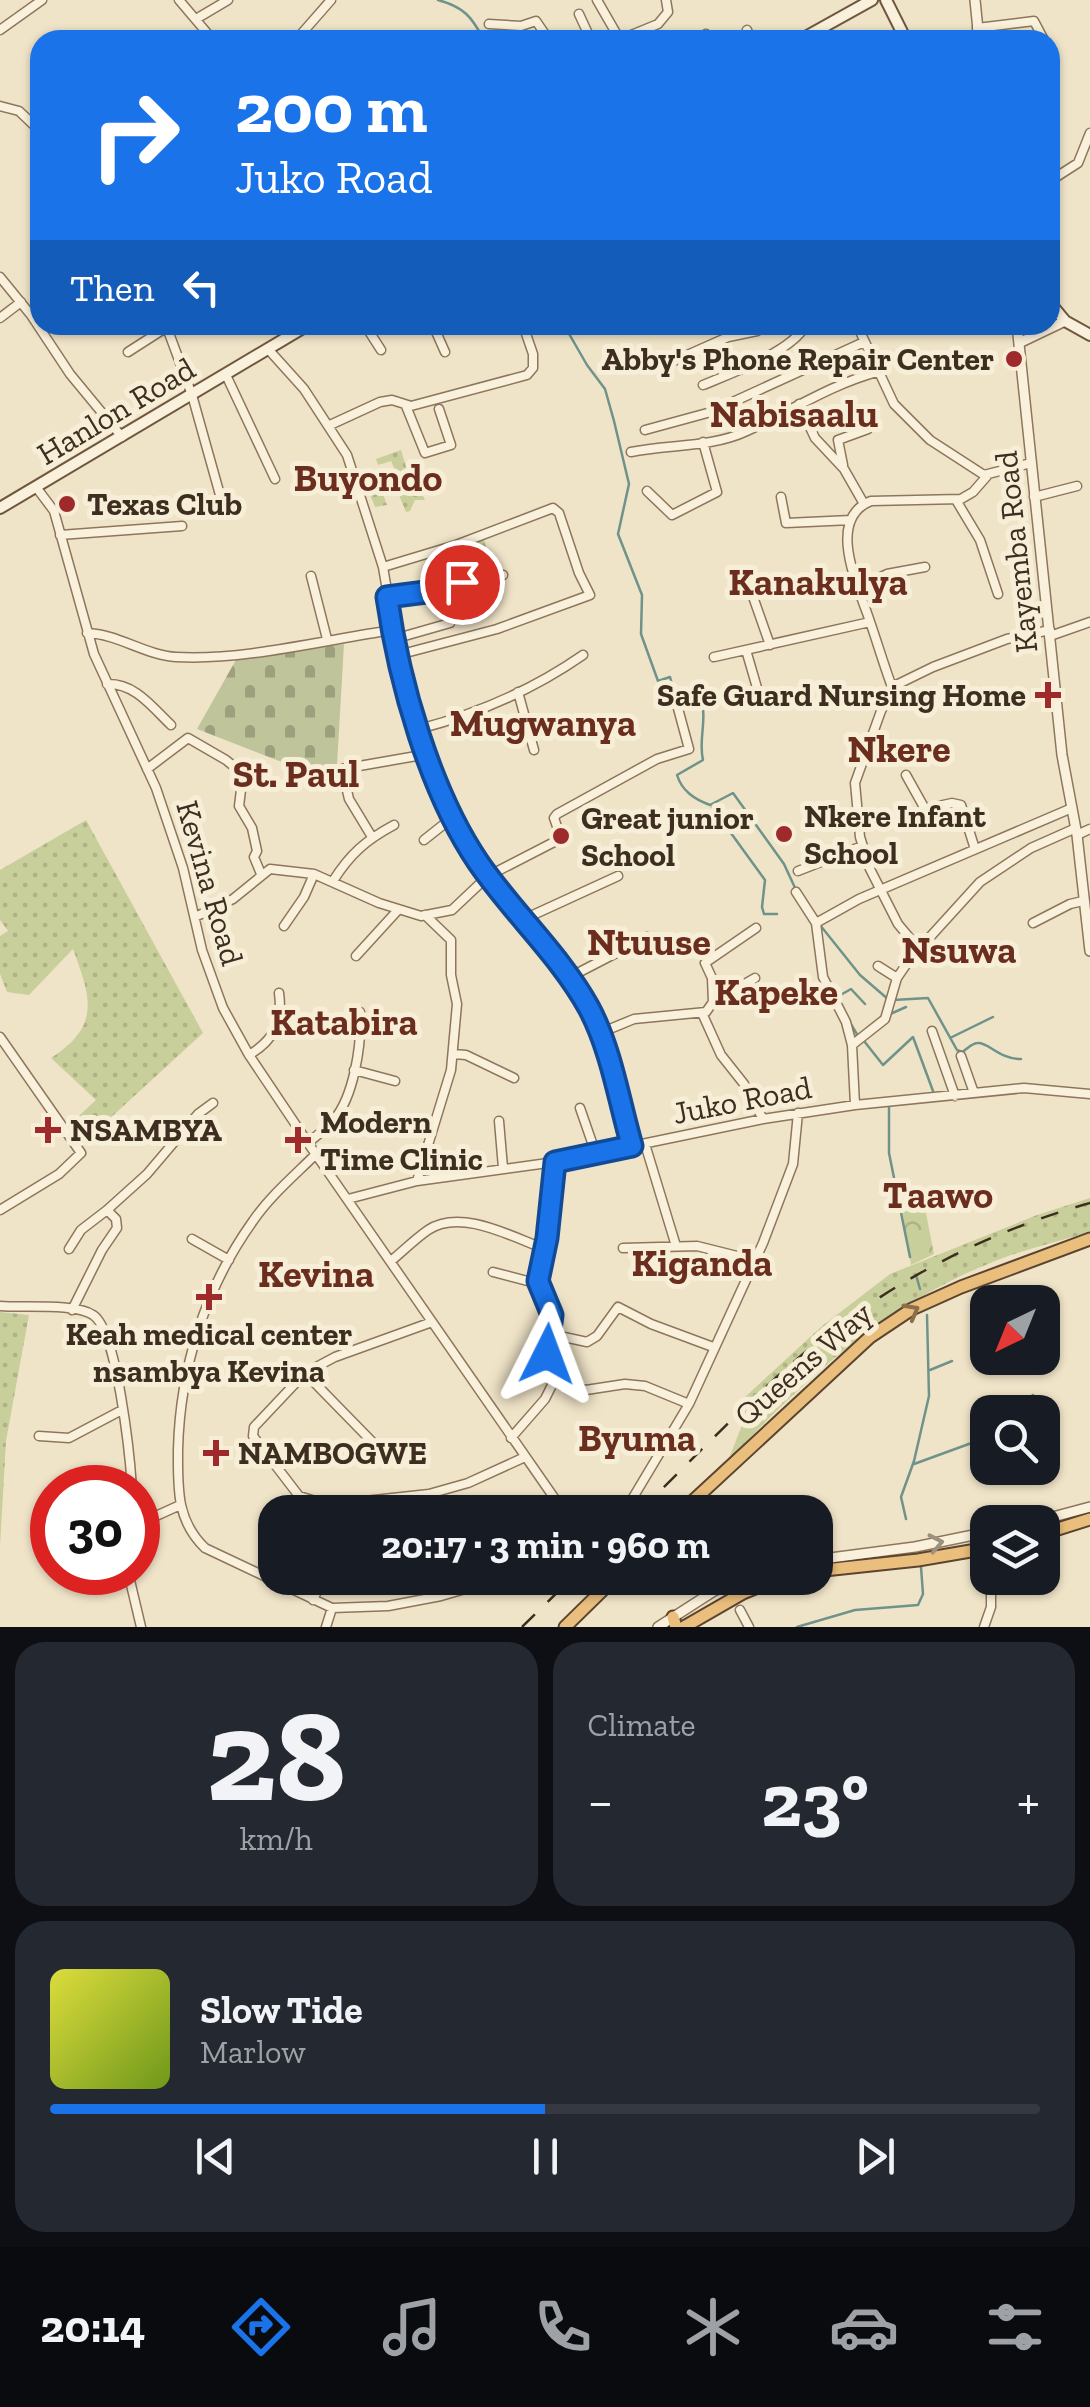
<!DOCTYPE html>
<html lang="en">
<head>
<meta charset="utf-8">
<style>
  :root { --surface:#171b24; --page:#242831; --text:#f1f3f6; --muted:#9ea1a6; --line:#363941; --accent:#1a73e8 }
  body { margin:0; font-family:"Zilla Slab",serif; background:var(--page); color:var(--text); height:100vh; display:flex; flex-direction:column; font-size:38px; white-space:nowrap }
  * { box-sizing:border-box; margin:0 }
  p { font-size:32px; color:var(--muted) }
  .icon { flex:none; width:55px; height:55px; fill:none; stroke:currentColor; stroke-width:2; stroke-linecap:round; stroke-linejoin:round }
  .map { position:relative; height:1627px; overflow:hidden }
  .side { display:flex; flex-direction:column; gap:15px; padding:15px; background:#0d0f14; flex:1 }
  .side>* { flex:none }
  .top-card { position:absolute; left:30px; top:30px; width:1030px; height:305px; border-radius:30px; box-shadow:0 2px 8px #0004; background:#1a73e8; color:#fff; overflow:hidden }
  .needle { width:65px; rotate:223deg }
  .buttons { position:absolute; left:970px; top:1285px; display:grid; gap:20px }
  .buttons a { display:grid; place-items:center; width:90px; height:90px; border-radius:20px; background:var(--surface); box-shadow:0 2px 8px #0004; font-size:50px }
  .speed { position:absolute; left:30px; top:1465px; display:flex; gap:20px; font-size:50px; font-weight:700; text-align:center }
  .speed>* { display:grid; place-content:center; width:130px; height:130px; border-radius:50%; background:var(--surface); box-shadow:0 2px 8px #0004; line-height:1 }
  .speed .limit { border:15px solid #d22; background:#fff; color:#111 }
  .pin { position:absolute; display:grid; place-items:center; width:85px; height:85px; color:#fff; margin:-42px; border:5px solid #fff; border-radius:50%; box-shadow:0 2px 10px #0007 }
  .me { position:absolute; width:110px; margin:-55px; rotate:3deg; stroke-linejoin:round; filter:drop-shadow(0 0 8px #0008) }
  .turn { display:flex; align-items:center; gap:35px; height:210px; padding:0 40px; font-size:45px }
  .turn .icon { width:130px; height:130px; stroke-width:2.5 }
  .turn b { display:block; font-size:70px; line-height:85px }
  .then { display:flex; align-items:center; height:95px; padding:0 40px; background:#0003; gap:20px; font-size:38px }
  .big { font-size:75px; font-weight:800; line-height:1.1 }
  .side .card { flex:1; display:flex; flex-direction:column; justify-content:center; gap:15px; min-width:0; padding:0 35px; border-radius:30px; background:var(--page) }
  .side .dial { align-items:center; gap:0 }
  .dial b { font-size:130px; line-height:1 }
  .song { display:flex; align-items:center; gap:30px }
  .cover { width:120px; height:120px; border-radius:15px; background:linear-gradient(135deg,hsl(60 70% 55%),hsl(80 70% 35%)) }
  .played { height:10px; border-radius:5px; background:linear-gradient(90deg,var(--accent) 50%,var(--line) 50%) }
  .keys { display:flex; justify-content:space-around; direction:ltr }
  .heat { display:flex; justify-content:space-between; align-items:center; font-size:55px; direction:ltr }
  .side .tiles { flex:1; display:grid; gap:15px; grid-template-columns:1fr 1fr }
  .card:last-child { grid-column:span 2 }
  .trip { position:absolute; left:258px; top:1495px; width:575px; height:100px; border-radius:30px; background:var(--surface); box-shadow:0 2px 8px #0004; font-weight:800; line-height:100px; text-align:center }
  .tab-bar { display:flex; height:160px; justify-content:space-around; align-items:center; background:#090b0e; color:var(--muted) }
  .tab-bar .icon { width:70px; height:70px }
  .tab-bar .selected { color:var(--accent) }
  .tab-bar b { font-size:45px; color:var(--text) }
  .map>svg:first-child { display:block }
</style>
</head>
<body>
<div class="map">
<svg width="1090" height="1627" viewBox="0 0 1090 1627">
  <defs>
    <pattern id="grass-dots" width="8" height="8" patternUnits="userSpaceOnUse" patternTransform="scale(2.5)"><rect width="8" height="8" fill="#c9cf9b"/><path d="M2 2h.1M6 6h.1" fill="none" stroke="#aeb285" stroke-width="1.8" stroke-linecap="round"/></pattern>
    <pattern id="forest-crowns" width="20" height="18" patternUnits="userSpaceOnUse" patternTransform="scale(2.5)"><rect width="20" height="18" fill="#c9cf9b"/><path d="M2 6a3 3 0 1 1 6 0M12 15a3 3 0 1 1 6 0" fill="none" stroke="#aeb285"/></pattern>
    <pattern id="cemetery-stones" width="16" height="16" patternUnits="userSpaceOnUse" patternTransform="scale(2.5)"><rect width="16" height="16" fill="#bfc49a"/><path d="M2 7V4a2 2 0 0 1 4 0v3zM10 15v-3a2 2 0 0 1 4 0v3z" fill="#9ca07d"/></pattern>
  </defs>
  <rect width="100%" height="100%" fill="#f0e4c8"/>
  <path fill="url(#grass-dots)" d="M 401,450 L 410,480 L 416,480 L 425,500 L 415,500 L 410,511 L 406,512 L 394,483 L 381,489 L 387,505 L 375,507 L 362,475 L 365,472 L 373,483 L 389,475 L 394,468 L 391,461 L 378,465 L 376,459 Z
    M 484,540 L 494,574 L 463,581 L 457,548 L 468,545 L 469,551 L 460,552 L 464,574 L 477,573 L 476,554 L 468,543 Z
    M 86,820 L 203,1033 L 83,1143 L 69,1125 L 96,1100 L 51,1058 C 101,1026 91,998 73,949 L 29,995 L 7,992 L 0,974 L 0,936 L 8,931 L 0,920 L 0,870 Z
    M 1090,1198 L 1090,1232 C 1056,1242 1021,1250 988,1264 C 884,1306 803,1380 728,1461 L 742,1425 L 745,1397 L 821,1327 L 890,1274 L 1037,1215 Z
    M 0,1312 L 29,1315 L 6,1441 L 0,1547 Z"/>
  <path fill="url(#forest-crowns)" d="M 923,1198 L 934,1254 L 911,1265 L 901,1203 Z"/>
  <path fill="url(#cemetery-stones)" d="M 344,644 L 336,783 L 197,729 L 237,658 Z"/>
  <g fill="none" stroke-linecap="round" stroke-linejoin="round">
    <path stroke="#6f938a" stroke-width="2.5" d="M 438,0 C 464,7 472,17 484,40
      M 564,325 L 587,365 L 605,389 L 614,421 L 629,484 L 618,534 L 642,595 L 641,634 L 658,681 L 670,677 L 675,695 L 695,689 C 712,713 697,735 703,760 L 677,775 C 682,791 694,799 710,805 L 733,793 L 784,864 L 796,890
      M 712,807 L 765,880 L 762,907 L 764,914 L 777,914
      M 820,925 L 860,975 L 889,1000
      M 837,997 L 851,989 L 865,1004
      M 893,1000 L 928,998 L 957,1050 L 962,1052 C 967,1049 972,1043 978,1043 C 988,1042 999,1059 1021,1059
      M 888,1015 L 906,1007
      M 849,1021 L 858,1036
      M 950,1038 L 993,1017
      M 864,1041 L 883,1065 L 913,1037 L 933,1091
      M 889,1105 L 889,1153 L 910,1257
      M 916,1275 L 920,1289
      M 930,1370 L 952,1361
      M 1016,1412 L 1033,1395
      M 914,1464 L 988,1437
      M 906,1519 L 901,1497 L 914,1461 L 929,1396 L 927,1315
      M 797,1627 L 855,1610 L 918,1605 L 923,1594 L 921,1567"/>
    <defs>
      <path id="minor" d="M 179,0 L 213,40
        M 597,0 L 620,40
        M 579,14 L 591,40
        M 196,19 L 228,0
        M 489,24 L 521,26 L 536,21 L 549,40
        M 977,28 L 1034,21 L 1044,40
        M 0,30 L 42,0
        M 747,30 L 751,40
        M 706,34 L 711,40
        M 296,40 L 331,0
        M 619,40 L 658,24 L 668,12 L 666,0
        M 1050,60 L 1050,61
        M 0,106 L 19,111 L 40,131
        M 1050,181 L 1078,163 L 1090,133
        M 0,277 L 31,315 L 70,374 L 122,437
        M 0,318 L 21,302
        M 166,325 L 192,395 L 220,495
        M 365,325 L 381,350
        M 433,325 L 445,352
        M 857,325 L 894,404 L 930,440 L 984,475 L 1031,463
        M 268,349 L 304,389 L 347,455 L 383,567 L 398,655 L 419,729 L 444,797 L 478,862 L 591,1012 L 632,1146
        M 128,352 L 167,327
        M 658,368 L 728,337 L 757,331 L 767,325
        M 226,375 L 275,479
        M 703,385 C 732,373 791,352 806,325
        M 799,404 L 815,438 L 844,469 L 864,504
        M 406,406 L 425,453 L 451,445 L 439,409
        M 330,425 L 380,402 L 392,400 L 411,406 L 527,375 L 533,368 L 533,354 L 524,328
        M 645,430 L 711,412 L 864,342
        M 631,452 C 669,444 711,448 747,431 C 791,411 830,385 877,372
        M 843,465 L 838,440 L 868,429
        M 36,487 L 54,511 L 94,654 L 156,788 L 183,868 L 202,950 L 223,1008 L 249,1055 L 308,1143 L 564,1512
        M 647,491 L 672,515 L 717,492 L 703,442
        M 781,497 L 786,523 L 851,520
        M 1034,497 L 1077,486
        M 956,500 L 980,540 L 998,594
        M 60,535 L 182,526
        M 383,567 L 456,545 L 553,508 L 559,513 L 579,573 L 590,595 L 497,629 L 398,655
        M 745,574 L 770,645
        M 311,576 L 327,639
        M 858,588 L 887,574 L 925,567
        M 387,597 L 457,587 L 462,582 L 503,575
        M 87,633 C 118,634 145,655 176,657 C 242,661 325,640 392,630
        M 1050,636 L 1090,622
        M 394,639 L 450,623
        M 746,650 L 762,705
        M 714,657 L 870,622
        M 107,684 C 135,683 152,707 171,725
        M 892,687 C 883,663 876,638 867,613 C 856,582 827,518 871,501 L 961,499 L 973,492 L 987,476
        M 518,692 L 534,750
        M 419,729 C 477,714 534,689 583,655
        M 147,769 L 188,738 L 226,760 L 243,774 L 239,806 L 252,828 L 257,851 L 254,857 L 261,874
        M 906,775 L 925,809 L 952,803 L 961,805 L 975,849
        M 1077,835 L 1090,829
        M 372,837 L 349,799 L 342,769 L 428,754
        M 424,840 L 453,817
        M 798,871 L 862,846
        M 333,881 C 350,854 366,840 394,825
        M 796,892 L 816,923 L 823,977 L 846,1022 L 852,1045
        M 195,917 L 233,899 L 270,869 L 314,874 L 379,903 L 421,916 L 452,910 L 488,876 L 558,840 L 560,835 L 554,818 L 557,814 L 657,759 L 689,749 L 676,701
        M 522,920 L 618,876
        M 816,923 L 859,899 L 1072,808
        M 1033,923 L 1070,904 L 1083,901
        M 284,926 L 304,897 L 314,874
        M 919,949 L 898,924 L 870,869 L 860,837 L 855,783 L 881,711 L 892,687 L 933,667 L 1007,639 L 1050,630
        M 356,956 L 398,910
        M 878,966 L 897,978
        M 568,978 L 647,937
        M 713,1002 L 712,978 L 705,963 L 756,928
        M 702,1013 L 721,1055 L 744,1084 L 763,1119
        M 932,1031 L 955,1096
        M 600,1033 L 634,1019 L 706,1012 L 713,1002 L 755,978
        M 0,1037 L 81,1153 L 59,1174 L 0,1210
        M 453,1054 L 466,1055 L 514,1078
        M 249,1055 C 274,1040 283,1022 279,993
        M 961,1056 L 974,1093
        M 354,1070 L 395,1081
        M 855,1105 L 852,1045 L 885,1019 L 897,978 L 910,959 L 980,882 L 1031,848 L 1076,828
        M 580,1108 L 596,1154
        M 499,1121 L 503,1168
        M 308,1143 C 316,1136 326,1129 333,1121 C 354,1097 362,1044 360,1012
        M 645,1144 L 676,1246
        M 316,1154 C 295,1175 270,1196 253,1221 C 205,1288 180,1368 178,1450 C 178,1488 176,1520 205,1548 L 332,1608 L 388,1606 L 441,1596 L 503,1578
        M 555,1162 L 547,1239 L 538,1281 L 552,1315 L 547,1354 L 549,1373 L 561,1385 L 586,1390 L 625,1384 L 645,1386 L 689,1404
        M 417,1181 L 451,1070 L 457,1004 L 451,975 L 451,940 L 425,915
        M 348,1199 L 417,1181 L 555,1162 L 763,1119 L 855,1105 L 1024,1088 L 1090,1094
        M 192,1239 L 229,1260
        M 623,1248 L 697,1246 L 753,1260
        M 69,1249 L 81,1230 L 107,1210
        M 391,1261 C 403,1251 415,1239 428,1230 C 461,1208 512,1237 545,1249
        M 493,1272 L 539,1284
        M 0,1306 C 23,1308 75,1303 93,1315 C 117,1329 130,1457 132,1488
        M 72,1310 L 102,1250 L 117,1228 L 116,1219 L 107,1210 L 147,1174 L 198,1114 L 213,1103
        M 432,1322 L 335,1357 L 305,1373 L 254,1427 L 253,1436 L 299,1496 L 328,1505 L 429,1494 L 468,1483 L 525,1457
        M 550,1334 L 587,1342 L 597,1336 L 618,1307 L 651,1324 L 713,1347
        M 305,1373 L 389,1459
        M 39,1436 L 69,1438 L 122,1410
        M 511,1438 L 545,1399 L 554,1381
        M 436,1503 L 436,1512
        M 617,1512 L 631,1501 L 689,1404 L 763,1243 L 793,1164 L 798,1113
        M 138,1517 L 156,1516 L 178,1506
        M 128,1572 L 141,1627
        M 440,1578 L 441,1596
        M 313,1600 L 323,1578
        M 740,1610 L 749,1627
        M 326,1627 L 332,1608
        M 984,1627 L 991,1607 L 991,1578"/>
      <path id="tertiary" d="M 975,0 L 979,40
        M 1017,325 L 1062,755 L 1077,835 L 1090,951
        M 1019,343 L 1065,321
        M 1034,1522 L 1090,1507
        M 815,1560 L 915,1547 L 988,1532
        M 658,1627 L 714,1591 L 745,1578"/>
      <path id="secondary" d="M 886,0 L 906,40
        M 800,40 L 872,0
        M 1050,303 L 1065,321 L 1090,335
        M 0,508 L 308,325"/>
      <path id="trunk" d="M 681,1512 L 870,1337 L 912,1309 L 961,1287 L 1090,1239
        M 1042,1534 L 1090,1519
        M 815,1571 L 918,1560 L 988,1548
        M 673,1617 L 676,1627
        M 565,1627 L 615,1578
        M 684,1627 L 743,1593 L 780,1578"/>
    </defs>
    <use href="#minor" stroke="#8d765c" stroke-width="11"/>
    <use href="#tertiary" stroke="#8d765c" stroke-width="12"/>
    <use href="#secondary" stroke="#6f573f" stroke-width="14"/>
    <use href="#trunk" stroke="#5b4430" stroke-width="15"/>
    <use href="#minor" stroke="#faf1dc" stroke-width="8"/>
    <use href="#tertiary" stroke="#faf1dc" stroke-width="9"/>
    <use href="#secondary" stroke="#faf1dc" stroke-width="10"/>
    <use href="#trunk" stroke="#eabe7c" stroke-width="11"/>
    <path stroke="#3d2e20" stroke-width="2.5" stroke-dasharray="18 18" stroke-linecap="butt" d="M 638,1512 C 693,1460 745,1403 803,1354 C 886,1284 986,1232 1090,1203
      M 522,1627 L 572,1578"/>
  </g>
  <defs><path id="oneway-chevron" d="M-2-3.5L2.5 0L-2 3.5" fill="none" stroke-width="1.6" stroke-linecap="round" stroke-linejoin="round" transform="scale(2.5)"/></defs>
  <use stroke="#8b6f49" href="#oneway-chevron" transform="translate(912 1311) rotate(-29)"/>
  <use stroke="#9c907e" href="#oneway-chevron" transform="translate(936 1543) rotate(-11)"/>
  <g fill="none" stroke-linecap="round" stroke-linejoin="round">
    <defs>
      <path id="route" d="M 462,582 L 457,588 L 387,597 C 399,682 430,791 478,862 C 512,912 560,955 589,1008 C 611,1049 619,1101 632,1146 L 555,1162 L 547,1238 L 538,1281 L 552,1315 L 547,1354"/>
    </defs>
    <use href="#route" stroke="#114b97" stroke-width="25"/>
    <use href="#route" stroke="#1a73e8" stroke-width="18"/>
  </g>
  <g fill="#9e2a2b" stroke="#f7eed8" stroke-width="4">
    <circle cx="1014" cy="359" r="10"/>
    <circle cx="67" cy="504" r="10"/>
    <path d="M1043 680h10v10h10v10h-10v10h-10v-10h-10v-10h10z"/>
    <circle cx="784" cy="834" r="10"/>
    <circle cx="561" cy="836" r="10"/>
    <path d="M43 1115h10v10h10v10h-10v10h-10v-10h-10v-10h10z"/>
    <path d="M293 1125h10v10h10v10h-10v10h-10v-10h-10v-10h10z"/>
    <path d="M204 1282h10v10h10v10h-10v10h-10v-10h-10v-10h10z"/>
    <path d="M211 1438h10v10h10v10h-10v10h-10v-10h-10v-10h10z"/>
  </g>
  <g text-anchor="middle" dominant-baseline="central" stroke-width="10" stroke-linejoin="round" paint-order="stroke">
    <g font-size="32" font-weight="bold" fill="#3d2e20" stroke="#f7eed8" text-anchor="start">
      <text x="994" y="359" text-anchor="end">Abby's Phone Repair Center</text>
      <text x="87" y="504">Texas Club</text>
      <text x="1026" y="695" text-anchor="end">Safe Guard Nursing Home</text>
      <text x="804" y="816">Nkere Infant<tspan x="804" dy="37">School</tspan></text>
      <text x="581" y="818">Great junior<tspan x="581" dy="37">School</tspan></text>
      <text x="320" y="1122">Modern<tspan x="320" dy="37">Time Clinic</tspan></text>
      <text x="70" y="1130">NSAMBYA</text>
      <text x="209" y="1334" text-anchor="middle">Keah medical center<tspan x="209" dy="37">nsambya Kevina</tspan></text>
      <text x="238" y="1453">NAMBOGWE</text>
    </g>
    <g font-size="32" fill="#3d2e20" stroke="#f7eed8">
      <text transform="translate(116 411) rotate(-31)">Hanlon Road</text>
      <text transform="translate(1016 552) rotate(-96)">Kayemba Road</text>
      <text transform="translate(210 883) rotate(74)">Kevina Road</text>
      <text transform="translate(742 1100) rotate(-11)">Juko Road</text>
      <text transform="translate(803 1364) rotate(-41)">Queens Way</text>
    </g>
    <g font-size="38" font-weight="bold" fill="#6b2e1e" stroke="#f7eed8">
      <text x="794" y="414">Nabisaalu</text>
      <text x="368" y="478">Buyondo</text>
      <text x="818" y="582">Kanakulya</text>
      <text x="543" y="723">Mugwanya</text>
      <text x="899" y="749">Nkere</text>
      <text x="296" y="774">St. Paul</text>
      <text x="649" y="942">Ntuuse</text>
      <text x="959" y="950">Nsuwa</text>
      <text x="776" y="992">Kapeke</text>
      <text x="344" y="1022">Katabira</text>
      <text x="938" y="1195">Taawo</text>
      <text x="702" y="1263">Kiganda</text>
      <text x="316" y="1274">Kevina</text>
      <text x="637" y="1438">Byuma</text>
    </g>
  </g>
</svg>
<div class="buttons">
<a><svg class="needle" viewBox="-14 -14 28 28"><path d="M0-13l5 13h-10z" fill="#e53935"/><path d="M0 13l5-13h-10z" fill="#9ea1a6"/></svg></a>
<a><svg class="icon" aria-label="search" viewBox="0 0 24 24"><circle cx="10" cy="10" r="6"/><path d="M15 15l6 6"/></svg></a>
<a><svg class="icon" aria-label="layers" viewBox="0 0 24 24"><path d="M12 4l9 5-9 5-9-5zM3 14l9 5 9-5"/></svg></a>
</div>
<div class="speed"><div class="limit">30</div></div>
<div class="pin" style="left:462px;top:582px;background:#d93025"><svg class="icon" aria-label="arrive" viewBox="0 0 24 24"><path d="M6 21V4h12l-3 4 3 4H6"/></svg></div>
<svg class="me" style="left:547px;top:1354px" viewBox="-20 -20 40 40"><path d="M0-17L14 15 0 8-14 15z" fill="#1a73e8" stroke="#fff" stroke-width="4"/></svg>
<div class="trip">20:17 · 3 min · 960 m</div>
<div class="top-card">
<div class="turn"><svg class="icon" aria-label="right" viewBox="0 0 24 24"><path d="M7 20v-9h11M14 6l5 5-5 5"/></svg><div><b>200 m</b>Juko Road</div></div>
<div class="then">Then<svg class="icon" aria-label="left" viewBox="0 0 24 24"><path d="M17 20v-9H6M10 6l-5 5 5 5"/></svg></div>
</div>
</div>
<section class="side">
<div class="tiles">
<div class="card dial"><b>28</b><p>km/h</p></div>
<div class="card"><p>Climate</p>
<div class="heat"><a>−</a><b class="big">23°</b><a>+</a></div>
</div>
<div class="card">
<div class="song"><i class="cover"></i><div><b>Slow Tide</b><p>Marlow</p></div></div>
<div class="played"></div>
<div class="keys"><svg class="icon" aria-label="previous" viewBox="0 0 24 24"><path d="M18 5L8 12l10 7zM5 5v14"/></svg><svg class="icon" aria-label="pause" viewBox="0 0 24 24"><path d="M8 5v14M16 5v14"/></svg><svg class="icon" aria-label="next" viewBox="0 0 24 24"><path d="M6 5l10 7-10 7zM19 5v14"/></svg></div>
</div>
</div>
</section>
<nav class="tab-bar">
<b>20:14</b>
<svg class="icon selected" aria-label="directions" viewBox="0 0 24 24"><path d="M12 3l9 9-9 9-9-9zM9 14v-3h6M13 9l2 2-2 2"/></svg>
<svg class="icon" aria-label="music" viewBox="0 0 24 24"><path d="M9 18V5l10-2v13"/><circle cx="6" cy="18" r="3"/><circle cx="16" cy="16" r="3"/></svg>
<svg class="icon" aria-label="phone" viewBox="0 0 24 24"><path d="M5 4h4l2 5-3 2q2 4 5 5l2-3 5 2v4C11 20 4 13 5 4z"/></svg>
<svg class="icon" aria-label="climate" viewBox="0 0 24 24"><path d="M12 3v18M4 7l16 10M4 17L20 7"/></svg>
<svg class="icon" aria-label="car" viewBox="0 0 24 24"><path d="M5 17H2v-5l4-1 3-4h7l3 4 3 1v5h-3M9 17h6M6 11h13"/><circle cx="7" cy="17" r="2"/><circle cx="17" cy="17" r="2"/></svg>
<svg class="icon" aria-label="filters" viewBox="0 0 24 24"><path d="M4 7h16M4 17h16"/><circle cx="9" cy="7" r="2"/><circle cx="15" cy="17" r="2"/></svg>
</nav>
</body>
</html>
